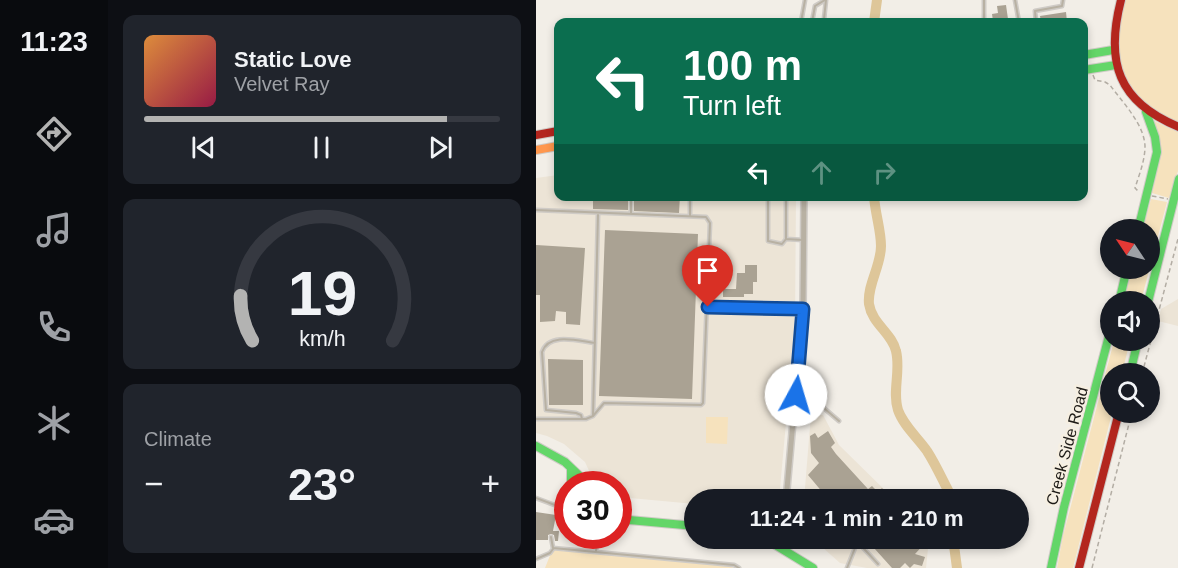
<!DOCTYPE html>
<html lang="en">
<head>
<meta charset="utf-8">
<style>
  :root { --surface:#171b24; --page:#20242c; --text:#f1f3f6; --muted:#9ea1a6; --line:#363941; --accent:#b3b3b2 }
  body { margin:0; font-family:Arial,sans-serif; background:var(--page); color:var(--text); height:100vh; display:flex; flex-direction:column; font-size:22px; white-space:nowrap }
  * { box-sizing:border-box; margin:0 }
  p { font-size:20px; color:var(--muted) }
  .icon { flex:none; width:33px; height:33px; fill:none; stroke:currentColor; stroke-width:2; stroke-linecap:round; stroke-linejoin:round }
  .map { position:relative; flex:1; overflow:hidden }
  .side { display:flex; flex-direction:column; gap:15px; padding:15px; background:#0d0f14; width:428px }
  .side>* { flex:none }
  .hud { position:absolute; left:18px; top:18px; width:534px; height:183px; border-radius:12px; box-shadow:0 3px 9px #0003; background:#0b6e4f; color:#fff; overflow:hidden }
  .needle { width:39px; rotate:305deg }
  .tools { position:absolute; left:564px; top:219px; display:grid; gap:12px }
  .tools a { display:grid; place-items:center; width:60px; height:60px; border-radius:50%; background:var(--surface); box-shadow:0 3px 9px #0003; font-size:30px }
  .speed { position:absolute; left:18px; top:471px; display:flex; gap:12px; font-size:30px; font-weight:700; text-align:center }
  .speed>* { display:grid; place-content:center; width:78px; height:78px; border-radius:50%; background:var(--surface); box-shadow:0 3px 9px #0003; line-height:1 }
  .speed .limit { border:9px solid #d22; background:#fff; color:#111 }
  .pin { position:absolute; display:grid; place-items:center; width:51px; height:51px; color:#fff; margin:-62px -26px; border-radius:50% 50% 50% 0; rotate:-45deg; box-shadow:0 0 6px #0007 }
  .pin .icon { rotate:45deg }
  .me { position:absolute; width:66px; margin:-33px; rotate:6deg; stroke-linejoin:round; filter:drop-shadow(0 0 4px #0008) }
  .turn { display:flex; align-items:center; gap:21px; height:126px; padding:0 30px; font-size:27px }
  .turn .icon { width:78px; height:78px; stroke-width:2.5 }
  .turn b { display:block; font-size:42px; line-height:51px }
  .lanes { display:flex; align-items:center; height:57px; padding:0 30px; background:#0003; justify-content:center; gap:30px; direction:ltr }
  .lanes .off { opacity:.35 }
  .big { font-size:45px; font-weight:700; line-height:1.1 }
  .side .card { flex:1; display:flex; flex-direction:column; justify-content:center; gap:9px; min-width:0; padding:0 21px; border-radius:12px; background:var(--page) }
  .side .dial { align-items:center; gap:0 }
  .dial svg { height:156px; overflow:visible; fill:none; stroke:var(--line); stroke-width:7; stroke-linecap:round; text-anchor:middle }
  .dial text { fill:var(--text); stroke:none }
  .song { display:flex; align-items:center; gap:18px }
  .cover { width:72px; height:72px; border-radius:9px; background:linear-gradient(135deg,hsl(30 70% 55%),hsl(340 70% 35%)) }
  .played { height:6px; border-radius:3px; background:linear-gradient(90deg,var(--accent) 85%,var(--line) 85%) }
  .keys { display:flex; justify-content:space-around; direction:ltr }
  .heat { display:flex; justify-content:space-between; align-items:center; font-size:33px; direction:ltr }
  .trip { position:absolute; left:148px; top:489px; width:345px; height:60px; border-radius:30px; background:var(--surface); box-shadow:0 3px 9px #0003; font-weight:700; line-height:60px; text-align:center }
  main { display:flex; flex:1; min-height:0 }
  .dock { display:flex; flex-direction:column; width:108px; justify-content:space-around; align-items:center; background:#090b0e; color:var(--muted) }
  .dock .icon { width:42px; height:42px }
  .dock .current { color:var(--accent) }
  .dock b { font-size:27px; color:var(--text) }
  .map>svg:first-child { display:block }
</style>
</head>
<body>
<main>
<nav class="dock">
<b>11:23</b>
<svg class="icon current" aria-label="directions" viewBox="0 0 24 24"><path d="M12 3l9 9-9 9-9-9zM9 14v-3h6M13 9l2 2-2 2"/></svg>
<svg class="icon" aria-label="music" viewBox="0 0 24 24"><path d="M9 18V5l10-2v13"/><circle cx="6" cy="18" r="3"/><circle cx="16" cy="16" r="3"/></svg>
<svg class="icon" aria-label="phone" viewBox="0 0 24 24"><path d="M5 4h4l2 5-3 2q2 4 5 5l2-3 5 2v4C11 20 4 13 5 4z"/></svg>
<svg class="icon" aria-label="climate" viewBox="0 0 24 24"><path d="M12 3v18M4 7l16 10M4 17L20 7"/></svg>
<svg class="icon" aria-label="car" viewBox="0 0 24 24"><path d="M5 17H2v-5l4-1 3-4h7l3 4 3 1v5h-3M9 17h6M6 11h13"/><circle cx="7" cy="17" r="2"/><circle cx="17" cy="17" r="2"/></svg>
</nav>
<section class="side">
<div class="card">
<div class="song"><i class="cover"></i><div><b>Static Love</b><p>Velvet Ray</p></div></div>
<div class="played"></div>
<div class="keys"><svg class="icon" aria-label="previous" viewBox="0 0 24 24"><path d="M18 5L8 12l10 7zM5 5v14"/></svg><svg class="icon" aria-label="pause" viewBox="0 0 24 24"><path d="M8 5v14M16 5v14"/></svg><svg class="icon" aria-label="next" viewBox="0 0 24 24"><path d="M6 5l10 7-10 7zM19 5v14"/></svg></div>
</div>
<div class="card dial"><svg viewBox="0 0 100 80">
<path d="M14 69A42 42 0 1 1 86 69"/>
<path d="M14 69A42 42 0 0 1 8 46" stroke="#b3b3b2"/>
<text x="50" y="56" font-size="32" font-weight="700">19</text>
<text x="50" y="72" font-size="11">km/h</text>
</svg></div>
<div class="card"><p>Climate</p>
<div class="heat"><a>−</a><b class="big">23°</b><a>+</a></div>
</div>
</section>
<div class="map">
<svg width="643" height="568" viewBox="0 0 643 568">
  <rect width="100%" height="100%" fill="#f2eee7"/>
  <path fill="#ece4d6" d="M 22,175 L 22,196 L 260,197 L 259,325 L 243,499 L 159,500 L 159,504 L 83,497 L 82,484 L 59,484 L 49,462 L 28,444 L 11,436 L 0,433 L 0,178 Z
    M 642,299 L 642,326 L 622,321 L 625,309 Z
    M 275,414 L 287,415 L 303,445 L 358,499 L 268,500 Z
    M 277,539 L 393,539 L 390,568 L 331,568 L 304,563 Z"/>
  <path fill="#f6e2bd" d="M 589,0 L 642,0 L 642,123 C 634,120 624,117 616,112 C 594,98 580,63 581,37 C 581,25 585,12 589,0 Z
    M 618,121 L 642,132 L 643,168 L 633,198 L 616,193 L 624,158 L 624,145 Z
    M 615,199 L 631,202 L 605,301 L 588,301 L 596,269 L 614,268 L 614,230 L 607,229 Z
    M 578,341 L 594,341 L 586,373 L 574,374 L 576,413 L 537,568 L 521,568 L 527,536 Z
    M 170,417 L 192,417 L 191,444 L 170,443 Z
    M 17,548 L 168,562 L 200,568 L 9,568 Z"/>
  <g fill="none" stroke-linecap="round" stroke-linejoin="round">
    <path stroke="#dec699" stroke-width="10" d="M 338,22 L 341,0
      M 338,196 C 339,213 345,230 345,246 C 345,266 331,285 333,304 C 336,324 356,333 360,351 C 365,371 356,391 362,410 C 367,425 382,438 391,451 C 400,465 407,481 415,496 L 415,500
      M 417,538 L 421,568"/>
  </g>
  <path fill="#aaa293" d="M 470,5 L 472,19 L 457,21 L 456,14 L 462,13 L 461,6 Z
    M 530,12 L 531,22 L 505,22 L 504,16 Z
    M 57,196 L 89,196 L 88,200 L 92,200 L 92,210 L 57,209 Z
    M 98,196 L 144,196 L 143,213 L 98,211 Z
    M 69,230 L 162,234 L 156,399 L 63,396 Z
    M 0,245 L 49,248 L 44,325 L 30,324 L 30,312 L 20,311 L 19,321 L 4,322 L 4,295 L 0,295 Z
    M 209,265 L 221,265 L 221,282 L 217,282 L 217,294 L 208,294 L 208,297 L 187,297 L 187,289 L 200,289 L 201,273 L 209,273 Z
    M 12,359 L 47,360 L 47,405 L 13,405 Z
    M 292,431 L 299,443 L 295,447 L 300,454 L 332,489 L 336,486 L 342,492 L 346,488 L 356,500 L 293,500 L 272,475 L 283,463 L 275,453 L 274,436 L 279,433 L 282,438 Z
    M 0,512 L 20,515 L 17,531 L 23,531 L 22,541 L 19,541 L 18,535 L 15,534 L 12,535 L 12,540 L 0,540 Z
    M 285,538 L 307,538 L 294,549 Z
    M 329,538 L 389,538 L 391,541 L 379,554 L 389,557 L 386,566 L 378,564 L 374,568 L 369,563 L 364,568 L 356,568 Z"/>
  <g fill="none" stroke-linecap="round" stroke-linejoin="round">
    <defs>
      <path id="lane" d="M 479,0 L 483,22
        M 265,22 L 269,0
        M 276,22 L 279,6 L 289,0
        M 285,22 L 288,19 L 290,0
        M 448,22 L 448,0
        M 500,22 L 499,11 L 526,6 L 527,0
        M 232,196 L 232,241 L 246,244 L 250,239
        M 250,196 L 250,239 L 267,240
        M 0,210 L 170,217 L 174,223 L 167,403 L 165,405 L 68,403 L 57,416 L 50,419 L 0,419
        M 95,213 L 95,196
        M 154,216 L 154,196
        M 172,307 L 265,309
        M 260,395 L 275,397 L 303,421
        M 57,416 L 62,215
        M 46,419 L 45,415 L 40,413 L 10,410 L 6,352 C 13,332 42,341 59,343
        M 250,497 L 278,500
        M 0,498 L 32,510
        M 15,537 L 17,548 L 198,565 L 203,568
        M 318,538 L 342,564
        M 60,551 L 62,536
        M 0,559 L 14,553 L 17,549
        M 311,568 L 321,543"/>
      <path id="street" d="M 250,500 L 267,309 L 268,196
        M 246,549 L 247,538"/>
      <path id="fast" d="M 548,55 L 577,50
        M 548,70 L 580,65
        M 602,230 L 621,152 L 619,137 L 610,112
        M 583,302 L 591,268
        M 612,302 L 643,179
        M 594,374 L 602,340
        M 0,446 L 29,462 L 52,484
        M 35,468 L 35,484
        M 82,519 L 159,526
        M 228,538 L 277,568
        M 515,568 L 528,507 L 574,332"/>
      <path id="slow" d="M 0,150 L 22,146"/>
      <path id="jam" d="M 585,0 C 569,62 582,102 643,127
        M 0,135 L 22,131
        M 543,568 L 583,412"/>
    </defs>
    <use href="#lane" stroke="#cfcbc6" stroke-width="5"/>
    <use href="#street" stroke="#cfcbc6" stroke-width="8"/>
    <use href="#fast" stroke="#cfcbc6" stroke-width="10"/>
    <use href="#slow" stroke="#cfcbc6" stroke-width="10"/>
    <use href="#jam" stroke="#cfcbc6" stroke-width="10"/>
    <path stroke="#b3ada4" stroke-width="1.5" stroke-dasharray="4.5 3" stroke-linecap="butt" d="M 557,75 L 559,80 L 569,82 L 574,85 C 587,103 608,124 609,146 C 609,161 603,175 599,188 L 603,192
      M 616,196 L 632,199
      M 606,374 L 643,235
      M 556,568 L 596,412"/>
    <use href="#lane" stroke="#b8b1a3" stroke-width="2"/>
    <use href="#street" stroke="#b8b1a3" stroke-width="5"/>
    <use href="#fast" stroke="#63d668" stroke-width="8"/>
    <use href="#slow" stroke="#ff974d" stroke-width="8"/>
    <use href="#jam" stroke="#b3261e" stroke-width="8"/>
  </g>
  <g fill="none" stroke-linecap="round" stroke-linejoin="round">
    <defs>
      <path id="route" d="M 172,307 L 267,309 L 260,395"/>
    </defs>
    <use href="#route" stroke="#114b97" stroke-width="15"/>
    <use href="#route" stroke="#1a73e8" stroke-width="10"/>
  </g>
  <g text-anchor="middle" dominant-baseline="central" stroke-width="5" stroke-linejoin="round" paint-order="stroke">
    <g font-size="16" fill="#1d1a16" stroke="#f6efe2">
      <text transform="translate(531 446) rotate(-75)">Creek Side Road</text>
    </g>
  </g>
</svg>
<div class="tools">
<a><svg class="needle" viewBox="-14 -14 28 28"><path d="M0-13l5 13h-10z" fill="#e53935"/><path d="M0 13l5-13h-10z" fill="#9ea1a6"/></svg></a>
<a><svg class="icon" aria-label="sound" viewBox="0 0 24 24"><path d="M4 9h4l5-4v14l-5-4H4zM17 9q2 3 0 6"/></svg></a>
<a><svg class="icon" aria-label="search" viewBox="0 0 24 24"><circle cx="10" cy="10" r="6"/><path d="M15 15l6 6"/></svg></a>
</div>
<div class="speed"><div class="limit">30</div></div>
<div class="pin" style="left:172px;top:307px;background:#d93025"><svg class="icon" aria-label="arrive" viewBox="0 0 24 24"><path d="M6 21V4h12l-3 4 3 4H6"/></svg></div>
<svg class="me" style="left:260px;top:395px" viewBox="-20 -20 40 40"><circle r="19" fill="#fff"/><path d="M0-13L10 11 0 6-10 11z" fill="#1a73e8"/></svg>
<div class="trip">11:24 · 1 min · 210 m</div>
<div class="hud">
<div class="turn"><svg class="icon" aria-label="left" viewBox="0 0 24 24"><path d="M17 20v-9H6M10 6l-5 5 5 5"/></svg><div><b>100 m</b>Turn left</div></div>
<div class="lanes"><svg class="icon" aria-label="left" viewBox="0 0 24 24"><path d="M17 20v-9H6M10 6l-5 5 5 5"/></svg><svg class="icon off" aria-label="ahead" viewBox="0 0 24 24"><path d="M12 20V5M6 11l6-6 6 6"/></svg><svg class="icon off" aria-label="right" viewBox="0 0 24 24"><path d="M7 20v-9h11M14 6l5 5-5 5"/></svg></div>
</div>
</div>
</main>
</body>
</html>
